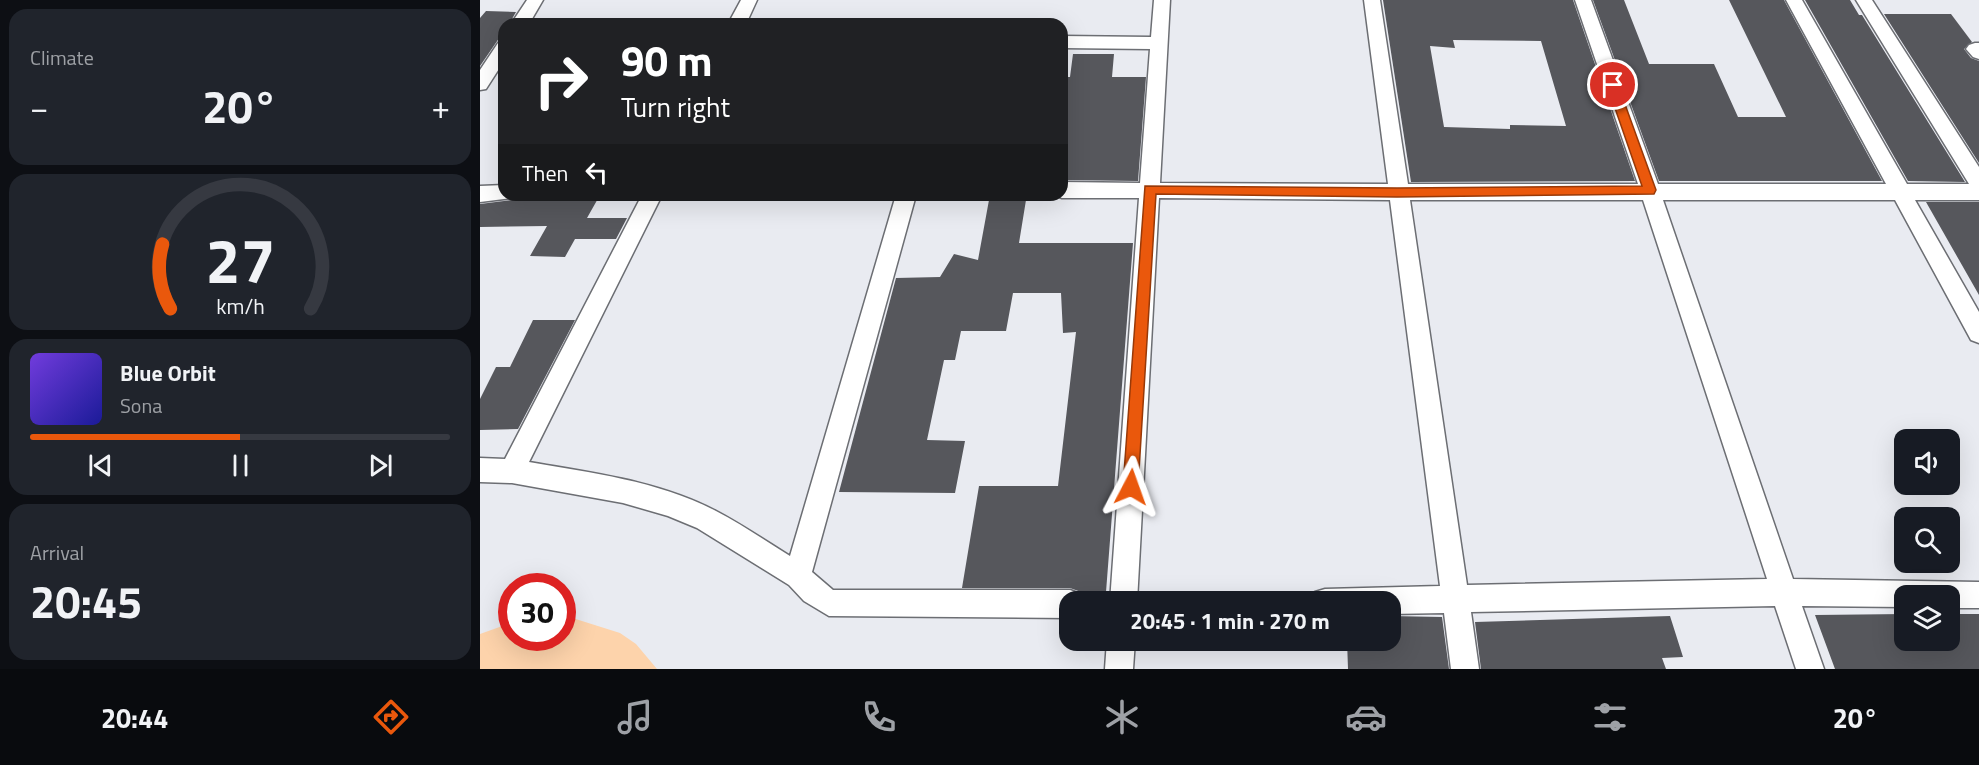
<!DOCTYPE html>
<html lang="en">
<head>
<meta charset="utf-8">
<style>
  :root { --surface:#171b24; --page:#20242c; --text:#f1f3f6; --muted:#9ea1a6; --line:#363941; --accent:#ea580c }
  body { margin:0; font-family:"Titillium Web",sans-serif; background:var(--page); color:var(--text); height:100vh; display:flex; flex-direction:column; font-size:22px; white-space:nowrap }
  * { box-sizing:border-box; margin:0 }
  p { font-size:20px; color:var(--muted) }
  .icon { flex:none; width:33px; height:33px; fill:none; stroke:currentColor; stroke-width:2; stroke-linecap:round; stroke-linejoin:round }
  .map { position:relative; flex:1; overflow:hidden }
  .sheet { display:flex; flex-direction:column; gap:9px; padding:9px; background:#0d0f14; width:480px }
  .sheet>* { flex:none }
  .guide { position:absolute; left:18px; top:18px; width:570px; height:183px; border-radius:18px; box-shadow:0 6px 24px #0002; background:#202124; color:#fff; overflow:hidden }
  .fabs { position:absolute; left:1414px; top:429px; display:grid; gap:12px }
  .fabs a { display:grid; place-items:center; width:66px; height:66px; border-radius:12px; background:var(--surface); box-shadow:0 6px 24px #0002; font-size:30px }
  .speed { position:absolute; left:18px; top:573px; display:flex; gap:12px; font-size:30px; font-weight:700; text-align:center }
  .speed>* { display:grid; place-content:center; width:78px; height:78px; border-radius:50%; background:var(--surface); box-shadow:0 6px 24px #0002; line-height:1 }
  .speed .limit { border:9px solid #d22; background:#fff; color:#111 }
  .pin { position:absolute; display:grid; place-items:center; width:51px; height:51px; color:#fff; margin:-26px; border:3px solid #fff; border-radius:50%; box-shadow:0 2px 6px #0007 }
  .me { position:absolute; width:66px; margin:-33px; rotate:4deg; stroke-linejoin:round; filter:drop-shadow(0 0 4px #0008) }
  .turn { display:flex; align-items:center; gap:21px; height:126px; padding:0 24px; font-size:27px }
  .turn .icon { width:78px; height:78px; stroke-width:2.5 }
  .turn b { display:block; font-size:42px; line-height:51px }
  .then { display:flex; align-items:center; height:57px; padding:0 24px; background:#0003; gap:12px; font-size:22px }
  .big { font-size:45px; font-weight:700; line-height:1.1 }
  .sheet .widget { flex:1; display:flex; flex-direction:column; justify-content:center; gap:9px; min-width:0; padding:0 21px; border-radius:18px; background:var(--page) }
  .sheet .dial { align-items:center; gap:0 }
  .dial svg { height:156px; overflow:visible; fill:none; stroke:var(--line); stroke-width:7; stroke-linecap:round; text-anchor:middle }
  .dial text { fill:var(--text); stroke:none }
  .song { display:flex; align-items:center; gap:18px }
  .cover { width:72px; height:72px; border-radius:9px; background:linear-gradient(135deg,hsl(260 70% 55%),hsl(240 70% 35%)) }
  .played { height:6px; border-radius:3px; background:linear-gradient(90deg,var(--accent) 50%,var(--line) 50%) }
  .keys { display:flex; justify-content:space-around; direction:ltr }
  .heat { display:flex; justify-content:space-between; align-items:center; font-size:33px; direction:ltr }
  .trip { position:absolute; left:579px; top:591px; width:342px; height:60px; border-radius:18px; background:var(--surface); box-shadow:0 6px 24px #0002; font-weight:700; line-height:60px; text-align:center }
  .tabs { display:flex; height:96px; justify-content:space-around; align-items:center; background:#090b0e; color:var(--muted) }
  .tabs .icon { width:42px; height:42px }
  .tabs .current { color:var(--accent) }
  .tabs b { font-size:27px; color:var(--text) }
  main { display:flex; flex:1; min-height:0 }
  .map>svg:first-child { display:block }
</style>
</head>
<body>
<main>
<section class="sheet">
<div class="widget"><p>Climate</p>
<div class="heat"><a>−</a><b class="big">20°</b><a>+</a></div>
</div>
<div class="widget dial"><svg viewBox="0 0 100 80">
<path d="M14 69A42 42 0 1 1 86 69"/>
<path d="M14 69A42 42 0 0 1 10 36" stroke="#ea580c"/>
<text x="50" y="56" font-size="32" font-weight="700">27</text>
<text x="50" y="72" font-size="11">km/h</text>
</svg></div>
<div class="widget">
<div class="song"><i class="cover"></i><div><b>Blue Orbit</b><p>Sona</p></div></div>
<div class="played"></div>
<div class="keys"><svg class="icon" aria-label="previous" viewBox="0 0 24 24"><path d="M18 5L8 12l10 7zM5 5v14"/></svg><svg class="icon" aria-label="pause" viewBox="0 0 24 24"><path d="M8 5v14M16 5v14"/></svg><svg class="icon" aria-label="next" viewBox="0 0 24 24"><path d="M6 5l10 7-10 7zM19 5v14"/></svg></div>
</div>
<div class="widget"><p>Arrival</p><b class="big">20:45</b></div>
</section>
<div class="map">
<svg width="1499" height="669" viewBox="0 0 1499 669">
  <rect width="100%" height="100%" fill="#e9ebf1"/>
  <path fill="#fdd3ab" d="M 83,615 L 140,633 L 156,644 L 177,669 L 0,669 L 0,634 L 31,623 L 32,638 L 82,638 Z"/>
  <path fill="#56575c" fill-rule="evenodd" d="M 903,0 L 1093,0 L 1155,181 L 931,182 ZM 973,40 L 1061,41 L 1086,126 L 1030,125 L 1030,129 L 964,127 L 950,46 L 975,48 Z
    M 1113,0 L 1144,0 L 1169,64 L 1234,64 L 1258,117 L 1306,117 L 1249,0 L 1304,0 L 1402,181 L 1179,181 Z
    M 1325,0 L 1370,0 L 1379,15 L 1382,15 L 1485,182 L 1428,181 Z
    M 6,11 L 36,12 L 29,24 L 24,24 L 24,31 L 0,66 L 0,18 Z
    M 1404,14 L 1471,14 L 1492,42 L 1484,49 L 1491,58 L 1499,61 L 1499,163 Z
    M 593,54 L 634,54 L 632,77 L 666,77 L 658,181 L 582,180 L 582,77 L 590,77 Z
    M 35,195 L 120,195 L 107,218 L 147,218 L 136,239 L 95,239 L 85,257 L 50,256 L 67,226 L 0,227 L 0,204 L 31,200 Z
    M 509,200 L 546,200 L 539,243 L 653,243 L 626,592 L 601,592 L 590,588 L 482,588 L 499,486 L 578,486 L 596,332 L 583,333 L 581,293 L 533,293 L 526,331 L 481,331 L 475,360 L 464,360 L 447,440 L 485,441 L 475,493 L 359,492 L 416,278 L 460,277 L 474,254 L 498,260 Z
    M 1446,202 L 1499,202 L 1499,295 Z
    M 53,320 L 95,320 L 38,429 L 0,430 L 0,399 L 16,367 L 30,367 Z
    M 1425,614 L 1425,640 L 1470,640 L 1470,614 L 1499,614 L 1499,669 L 1355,669 L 1335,615 Z
    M 910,616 L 962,617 L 969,669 L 868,669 L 867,640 L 910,640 Z
    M 1190,616 L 1203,657 L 1182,658 L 1186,669 L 1001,669 L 995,622 Z"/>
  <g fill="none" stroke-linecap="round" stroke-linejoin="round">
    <defs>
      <path id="street" d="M 47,0 L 63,0 L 49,24 L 31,24 Z
        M 261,0 L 277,0 L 266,24 L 248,24 Z
        M 674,0 L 690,0 L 680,183 L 908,184 L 884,0 L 900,0 L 928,184 L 1158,184 L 1095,0 L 1111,0 L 1178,184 L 1406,184 L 1306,0 L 1322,0 L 1427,184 L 1489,184 L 1376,0 L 1392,0 L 1499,167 L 1499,200 L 1435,200 L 1499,312 L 1499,343 L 1491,340 L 1415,200 L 1183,200 L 1313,579 L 1499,582 L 1499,608 L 1470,608 L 1470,596 L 1425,596 L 1425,607 L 1322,606 L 1344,669 L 1316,669 L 1295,606 L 991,612 L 999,669 L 971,669 L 964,613 L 910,614 L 910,602 L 832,602 L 835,592 L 845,589 L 960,586 L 910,200 L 679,198 L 657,602 L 630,602 L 659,198 L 582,198 L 575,195 L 582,195 L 582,182 L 660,183 L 670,49 L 582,48 L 582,36 L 671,37 ZM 930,200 L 1163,200 L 1287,579 L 987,585 Z
        M 24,41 L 24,61 L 6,89 L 0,90 L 0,70 L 18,43 Z
        M 1495,43 L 1499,43 L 1499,59 L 1493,57 L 1486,49 L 1489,45 Z
        M 24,185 L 24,195 L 33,195 L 31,198 L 0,202 L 0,186 Z
        M 162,195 L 182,195 L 49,462 C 112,473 179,481 236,511 C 261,524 286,541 310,556 L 416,195 L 436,195 L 332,572 L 353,590 L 590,590 L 600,594 L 602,602 L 590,602 L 590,618 L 349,616 L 324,601 L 309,585 L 217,528 L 188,516 L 143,503 L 32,483 L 0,482 L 0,458 L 25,459 Z
        M 627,640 L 655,640 L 653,669 L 625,669 Z"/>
    </defs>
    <use href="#street" stroke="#6c6e73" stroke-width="3"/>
    <use href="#street" fill="#fff" fill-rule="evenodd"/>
  </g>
  <path fill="#ea580c" stroke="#983908" stroke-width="1.5" d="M 1133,81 L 1138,85 L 1176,190 L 1174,194 L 917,197 L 676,194 L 658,487 L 656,492 L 651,494 L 645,492 L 643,487 L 665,186 L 917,188 L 1162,186 L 1127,85 Z"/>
</svg>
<div class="fabs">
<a><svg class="icon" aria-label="sound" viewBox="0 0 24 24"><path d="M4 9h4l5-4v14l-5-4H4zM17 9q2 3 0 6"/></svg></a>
<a><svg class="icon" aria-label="search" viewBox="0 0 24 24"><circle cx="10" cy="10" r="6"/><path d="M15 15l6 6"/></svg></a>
<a><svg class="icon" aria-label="layers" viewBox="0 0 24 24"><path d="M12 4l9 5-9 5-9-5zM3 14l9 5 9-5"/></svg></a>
</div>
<div class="speed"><div class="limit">30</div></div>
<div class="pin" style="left:1133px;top:85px;background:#d93025"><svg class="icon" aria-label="arrive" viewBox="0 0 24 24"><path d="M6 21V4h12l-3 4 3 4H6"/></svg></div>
<svg class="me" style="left:651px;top:487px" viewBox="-20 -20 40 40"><path d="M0-17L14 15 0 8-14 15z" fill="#ea580c" stroke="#fff" stroke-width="4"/></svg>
<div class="trip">20:45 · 1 min · 270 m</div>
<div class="guide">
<div class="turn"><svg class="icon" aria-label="right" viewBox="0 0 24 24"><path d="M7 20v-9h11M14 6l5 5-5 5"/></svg><div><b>90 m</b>Turn right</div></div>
<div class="then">Then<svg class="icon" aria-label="left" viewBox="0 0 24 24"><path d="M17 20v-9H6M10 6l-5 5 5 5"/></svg></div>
</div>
</div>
</main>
<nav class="tabs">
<b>20:44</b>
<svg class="icon current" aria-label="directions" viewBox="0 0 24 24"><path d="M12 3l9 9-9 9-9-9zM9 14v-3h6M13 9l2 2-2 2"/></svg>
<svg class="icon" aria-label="music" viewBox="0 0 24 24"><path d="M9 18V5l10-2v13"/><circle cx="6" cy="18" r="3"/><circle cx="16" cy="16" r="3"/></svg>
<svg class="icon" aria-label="phone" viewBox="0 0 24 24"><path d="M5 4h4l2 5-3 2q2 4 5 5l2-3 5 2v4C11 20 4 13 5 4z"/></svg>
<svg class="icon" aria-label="climate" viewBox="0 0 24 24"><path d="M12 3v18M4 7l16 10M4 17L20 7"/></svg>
<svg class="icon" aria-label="car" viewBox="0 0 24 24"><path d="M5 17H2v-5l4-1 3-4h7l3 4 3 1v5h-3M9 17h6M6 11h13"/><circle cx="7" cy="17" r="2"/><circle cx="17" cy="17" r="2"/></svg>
<svg class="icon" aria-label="filters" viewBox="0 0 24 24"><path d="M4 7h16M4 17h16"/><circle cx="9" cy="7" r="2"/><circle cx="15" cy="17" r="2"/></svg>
<b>20°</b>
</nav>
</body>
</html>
